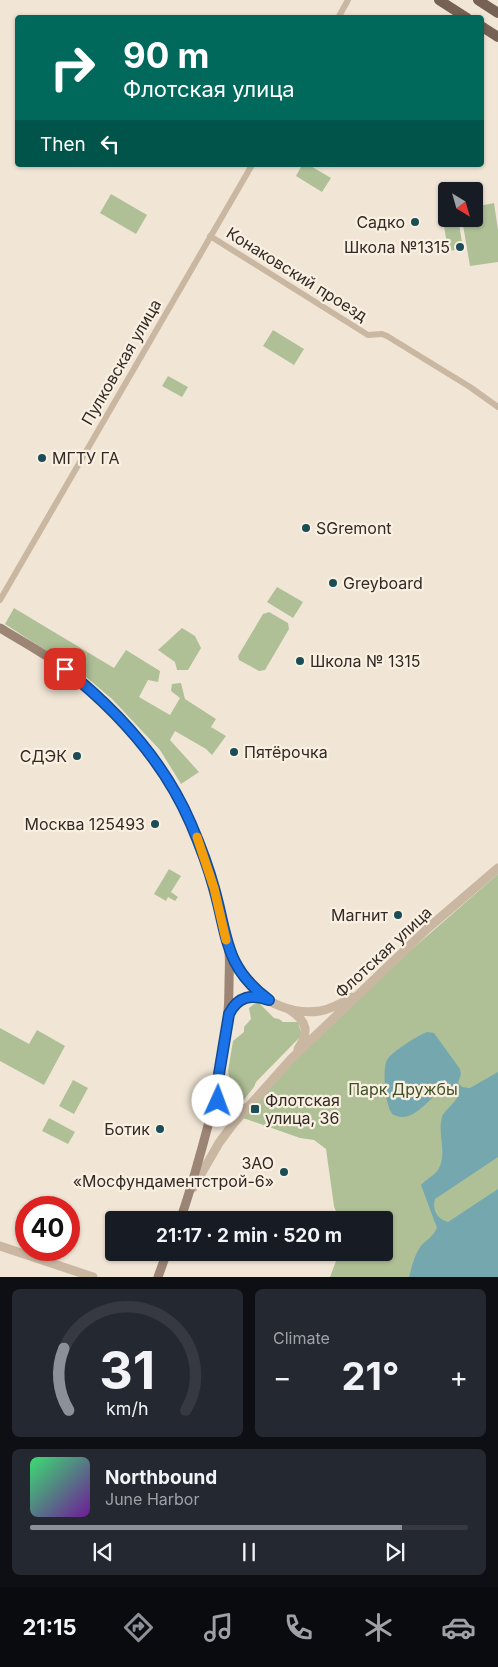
<!DOCTYPE html>
<html lang="en">
<head>
<meta charset="utf-8">
<style>
  :root { --surface:#171b24; --page:#242831; --text:#f1f3f6; --muted:#9ea1a6; --line:#363941; --accent:#8c9099 }
  body { margin:0; font-family:Inter,sans-serif; background:var(--page); color:var(--text); height:100vh; display:flex; flex-direction:column; font-size:19px; white-space:nowrap }
  * { box-sizing:border-box; margin:0 }
  p { font-size:16px; color:var(--muted) }
  .icon { flex:none; width:28px; height:28px; fill:none; stroke:currentColor; stroke-width:2; stroke-linecap:round; stroke-linejoin:round }
  .map { position:relative; height:1277px; overflow:hidden }
  .details { display:flex; flex-direction:column; gap:12px; padding:12px; background:#0d0f14; flex:1 }
  .details>* { flex:none }
  .banner { position:absolute; left:15px; top:15px; width:469px; height:152px; border-radius:5px; box-shadow:0 1px 4px #0004; background:#00695c; color:#fff; overflow:hidden }
  .needle { width:32px; rotate:143deg }
  .tools { position:absolute; left:438px; top:182px; display:grid; gap:10px }
  .tools a { display:grid; place-items:center; width:45px; height:45px; border-radius:5px; background:var(--surface); box-shadow:0 1px 4px #0004; font-size:25px }
  .speed { position:absolute; left:15px; top:1196px; display:flex; gap:10px; font-size:25px; font-weight:700; text-align:center }
  .speed>* { display:grid; place-content:center; width:65px; height:65px; border-radius:50%; background:var(--surface); box-shadow:0 1px 4px #0004; line-height:1 }
  .speed .limit { border:8px solid #d22; background:#fff; color:#111 }
  .pin { position:absolute; display:grid; place-items:center; width:42px; height:42px; color:#fff; margin:-21px; border-radius:10px; box-shadow:0 2px 8px #0006 }
  .me { position:absolute; width:55px; margin:-28px; rotate:2deg; stroke-linejoin:round; filter:drop-shadow(0 0 4px #0008) }
  .turn { display:flex; align-items:center; gap:18px; height:105px; padding:0 25px; font-size:22px }
  .turn .icon { width:65px; height:65px; stroke-width:2.5 }
  .turn b { display:block; font-size:35px; line-height:42px }
  .then { display:flex; align-items:center; height:48px; padding:0 25px; background:#0003; gap:10px; font-size:19px }
  .big { font-size:38px; font-weight:700; line-height:1.1 }
  .details .card { flex:1; display:flex; flex-direction:column; justify-content:center; gap:8px; min-width:0; padding:0 18px; border-radius:8px; background:var(--page) }
  .details .dial { align-items:center; gap:0 }
  .dial svg { height:130px; overflow:visible; fill:none; stroke:var(--line); stroke-width:7; stroke-linecap:round; text-anchor:middle }
  .dial text { fill:var(--text); stroke:none }
  .song { display:flex; align-items:center; gap:15px }
  .cover { width:60px; height:60px; border-radius:8px; background:linear-gradient(135deg,hsl(140 70% 55%),hsl(280 70% 35%)) }
  .played { height:5px; border-radius:2px; background:linear-gradient(90deg,var(--accent) 85%,var(--line) 85%) }
  .keys { display:flex; justify-content:space-around; direction:ltr }
  .heat { display:flex; justify-content:space-between; align-items:center; font-size:28px; direction:ltr }
  .details .tiles { flex:1; display:grid; gap:12px; grid-template-columns:1fr 1fr }
  .card:last-child { grid-column:span 2 }
  .trip { position:absolute; left:105px; top:1211px; width:288px; height:50px; border-radius:5px; background:var(--surface); box-shadow:0 1px 4px #0004; font-weight:700; line-height:50px; text-align:center }
  .dock { display:flex; height:80px; justify-content:space-around; align-items:center; background:#090b0e; color:var(--muted) }
  .dock .icon { width:35px; height:35px }
  .dock .selected { color:var(--accent) }
  .dock b { font-size:22px; color:var(--text) }
  .map>svg:first-child { display:block }
</style>
</head>
<body>
<div class="map">
<svg width="498" height="1277" viewBox="0 0 498 1277">
  <rect width="100%" height="100%" fill="#f1e6d6"/>
  <path fill="#afc096" d="M 302,165 L 309,165 L 331,178 L 322,192 L 296,176 Z
    M 111,194 L 147,215 L 136,234 L 100,213 Z
    M 494,203 L 498,230 L 498,262 L 470,266 L 462,219 L 474,219 L 474,207 Z
    M 459,224 L 463,249 L 448,251 L 444,226 Z
    M 273,330 L 304,349 L 294,365 L 263,346 Z
    M 168,376 L 188,387 L 182,397 L 162,386 Z
    M 277,587 L 303,602 L 293,618 L 267,602 Z
    M 14,608 L 114,668 L 126,650 L 160,671 L 158,682 L 148,680 L 139,697 L 170,715 L 180,698 L 171,691 L 172,684 L 181,683 L 185,699 L 216,719 L 211,727 L 226,736 L 212,755 L 206,749 L 175,731 L 170,740 L 199,772 L 181,784 L 160,750 L 112,699 L 85,676 L 5,624 Z
    M 269,612 L 288,623 L 289,629 L 265,670 L 259,671 L 239,660 L 238,656 L 263,614 Z
    M 182,628 L 195,636 L 201,648 L 188,670 L 177,670 L 175,662 L 158,650 Z
    M 169,869 L 181,876 L 171,892 L 178,897 L 175,901 L 168,897 L 166,901 L 154,894 Z
    M 498,874 L 498,1277 L 330,1277 L 339,1253 L 384,1252 L 384,1220 L 339,1220 L 334,1206 L 326,1149 L 314,1140 L 300,1138 L 243,1118 L 281,1074 L 395,964 Z
    M 259,1003 L 274,1018 L 279,1019 L 283,1022 L 298,1022 L 301,1032 L 300,1037 L 256,1082 L 254,1087 L 242,1102 L 231,1085 L 228,1071 L 233,1041 L 244,1032 L 244,1027 L 251,1019 L 249,1008 L 254,1004 Z
    M 0,1028 L 29,1044 L 37,1030 L 65,1046 L 44,1085 L 0,1061 Z
    M 73,1080 L 88,1088 L 74,1114 L 59,1106 Z
    M 49,1118 L 75,1132 L 68,1144 L 42,1131 Z"/>
  <path fill="#75a8ae" d="M 427,1032 L 434,1033 L 460,1069 L 461,1074 L 458,1083 L 462,1087 L 470,1088 L 498,1072 L 498,1157 L 435,1199 C 432,1210 437,1219 448,1222 L 498,1189 L 498,1277 L 409,1277 C 412,1267 414,1255 421,1246 C 426,1240 433,1237 437,1228 L 421,1185 C 426,1179 434,1176 438,1170 C 448,1154 437,1134 442,1117 C 444,1109 468,1095 455,1087 C 439,1078 419,1127 394,1115 C 385,1111 382,1068 387,1060 C 391,1052 419,1035 427,1032 Z"/>
  <g fill="none" stroke-linecap="round" stroke-linejoin="round">
    <path stroke="#c9b7a2" stroke-width="6" d="M 338,18 L 348,0
      M 210,236 L 368,335 L 382,334 L 387,336 L 470,387 L 498,407
      M 0,600 L 252,165"/>
    <path stroke="#c9b7a2" stroke-width="9" d="M 229,952 C 234,962 239,973 247,982 C 264,1003 293,1015 320,1011 C 331,1009 342,1003 352,997
      M 290,1010 C 308,1022 309,1032 298,1049
      M 229,1014 C 236,1000 248,993 264,999
      M 216,1092 C 220,1107 230,1116 245,1108
      M 193,1188 L 219,1143 L 233,1124 L 291,1059 L 428,928 L 498,868
      M 0,1246 L 93,1277"/>
    <path stroke="#9c8574" stroke-width="9" d="M 0,628 C 29,645 59,662 85,684 C 155,745 197,816 219,906 C 223,921 227,936 229,951 C 230,961 229,974 229,985 C 229,1040 217,1094 202,1148 C 195,1172 189,1196 180,1220
      M 158,1277 L 167,1252"/>
    <path stroke="#766255" stroke-width="10" d="M 439,0 L 467,18
      M 478,0 L 498,13
      M 481,26 L 498,37"/>
  </g>
  <g fill="none" stroke-linecap="round" stroke-linejoin="round">
    <defs>
      <path id="route" d="M 65,669 C 118,711 164,761 191,824 C 200,845 208,866 214,888 C 228,937 224,967 269,1000 C 251,994 238,996 229,1014 L 216,1092 L 218,1101"/>
    </defs>
    <use href="#route" stroke="#114b97" stroke-width="12"/>
    <use href="#route" stroke="#1a73e8" stroke-width="9"/>
    <path stroke="#f59e0b" stroke-width="9" d="M 197,837 L 214,888 L 226,940"/>
  </g>
  <g fill="#1a4d55" stroke="#f9f0e2" stroke-width="2">
    <circle cx="415" cy="222" r="5"/>
    <circle cx="460" cy="247" r="5"/>
    <circle cx="42" cy="458" r="5"/>
    <circle cx="306" cy="528" r="5"/>
    <circle cx="333" cy="583" r="5"/>
    <circle cx="300" cy="661" r="5"/>
    <circle cx="234" cy="752" r="5"/>
    <circle cx="77" cy="756" r="5"/>
    <circle cx="155" cy="824" r="5"/>
    <circle cx="398" cy="915" r="5"/>
    <rect x="250" y="1104" width="10" height="10" rx="2.5"/>
    <circle cx="160" cy="1129" r="5"/>
    <circle cx="284" cy="1172" r="5"/>
  </g>
  <g text-anchor="middle" dominant-baseline="central" stroke-width="4.5" stroke-linejoin="round" paint-order="stroke">
    <g font-size="16" fill="#332a25" stroke="#f9f0e2" text-anchor="end">
      <text x="405" y="222">Садко</text>
      <text x="450" y="247">Школа №1315</text>
      <text x="52" y="458" text-anchor="start">МГТУ ГА</text>
      <text x="316" y="528" text-anchor="start">SGremont</text>
      <text x="343" y="583" text-anchor="start">Greyboard</text>
      <text x="310" y="661" text-anchor="start">Школа № 1315</text>
      <text x="244" y="752" text-anchor="start">Пятёрочка</text>
      <text x="67" y="756">СДЭК</text>
      <text x="145" y="824">Москва 125493</text>
      <text x="388" y="915">Магнит</text>
      <text x="265" y="1100" text-anchor="start">Флотская<tspan x="265" dy="18">улица, 36</tspan></text>
      <text x="150" y="1129">Ботик</text>
      <text x="274" y="1163">ЗАО<tspan x="274" dy="18">«Мосфундаментстрой-6»</tspan></text>
    </g>
    <g font-size="16" fill="#332a25" stroke="#f9f0e2">
      <text transform="translate(297 274) rotate(32)">Конаковский проезд</text>
      <text transform="translate(121 362) rotate(-60)">Пулковская улица</text>
      <text transform="translate(383 952) rotate(-43)">Флотская улица</text>
    </g>
    <g font-size="16" fill="#405228" stroke="#f9f0e2">
      <text x="403" y="1089">Парк Дружбы</text>
    </g>
  </g>
</svg>
<div class="tools">
<a><svg class="needle" viewBox="-14 -14 28 28"><path d="M0-13l5 13h-10z" fill="#e53935"/><path d="M0 13l5-13h-10z" fill="#9ea1a6"/></svg></a>
</div>
<div class="speed"><div class="limit">40</div></div>
<div class="pin" style="left:65px;top:669px;background:#d93025"><svg class="icon" aria-label="arrive" viewBox="0 0 24 24"><path d="M6 21V4h12l-3 4 3 4H6"/></svg></div>
<svg class="me" style="left:218px;top:1101px" viewBox="-20 -20 40 40"><circle r="19" fill="#fff"/><path d="M0-13L10 11 0 6-10 11z" fill="#1a73e8"/></svg>
<div class="trip">21:17 · 2 min · 520 m</div>
<div class="banner">
<div class="turn"><svg class="icon" aria-label="right" viewBox="0 0 24 24"><path d="M7 20v-9h11M14 6l5 5-5 5"/></svg><div><b>90 m</b>Флотская улица</div></div>
<div class="then">Then<svg class="icon" aria-label="left" viewBox="0 0 24 24"><path d="M17 20v-9H6M10 6l-5 5 5 5"/></svg></div>
</div>
</div>
<section class="details">
<div class="tiles">
<div class="card dial"><svg viewBox="0 0 100 80">
<path d="M14 69A42 42 0 1 1 86 69"/>
<path d="M14 69A42 42 0 0 1 11 31" stroke="#8c9099"/>
<text x="50" y="56" font-size="32" font-weight="700">31</text>
<text x="50" y="72" font-size="11">km/h</text>
</svg></div>
<div class="card"><p>Climate</p>
<div class="heat"><a>−</a><b class="big">21°</b><a>+</a></div>
</div>
<div class="card">
<div class="song"><i class="cover"></i><div><b>Northbound</b><p>June Harbor</p></div></div>
<div class="played"></div>
<div class="keys"><svg class="icon" aria-label="previous" viewBox="0 0 24 24"><path d="M18 5L8 12l10 7zM5 5v14"/></svg><svg class="icon" aria-label="pause" viewBox="0 0 24 24"><path d="M8 5v14M16 5v14"/></svg><svg class="icon" aria-label="next" viewBox="0 0 24 24"><path d="M6 5l10 7-10 7zM19 5v14"/></svg></div>
</div>
</div>
</section>
<nav class="dock">
<b>21:15</b>
<svg class="icon selected" aria-label="directions" viewBox="0 0 24 24"><path d="M12 3l9 9-9 9-9-9zM9 14v-3h6M13 9l2 2-2 2"/></svg>
<svg class="icon" aria-label="music" viewBox="0 0 24 24"><path d="M9 18V5l10-2v13"/><circle cx="6" cy="18" r="3"/><circle cx="16" cy="16" r="3"/></svg>
<svg class="icon" aria-label="phone" viewBox="0 0 24 24"><path d="M5 4h4l2 5-3 2q2 4 5 5l2-3 5 2v4C11 20 4 13 5 4z"/></svg>
<svg class="icon" aria-label="climate" viewBox="0 0 24 24"><path d="M12 3v18M4 7l16 10M4 17L20 7"/></svg>
<svg class="icon" aria-label="car" viewBox="0 0 24 24"><path d="M5 17H2v-5l4-1 3-4h7l3 4 3 1v5h-3M9 17h6M6 11h13"/><circle cx="7" cy="17" r="2"/><circle cx="17" cy="17" r="2"/></svg>
</nav>
</body>
</html>
